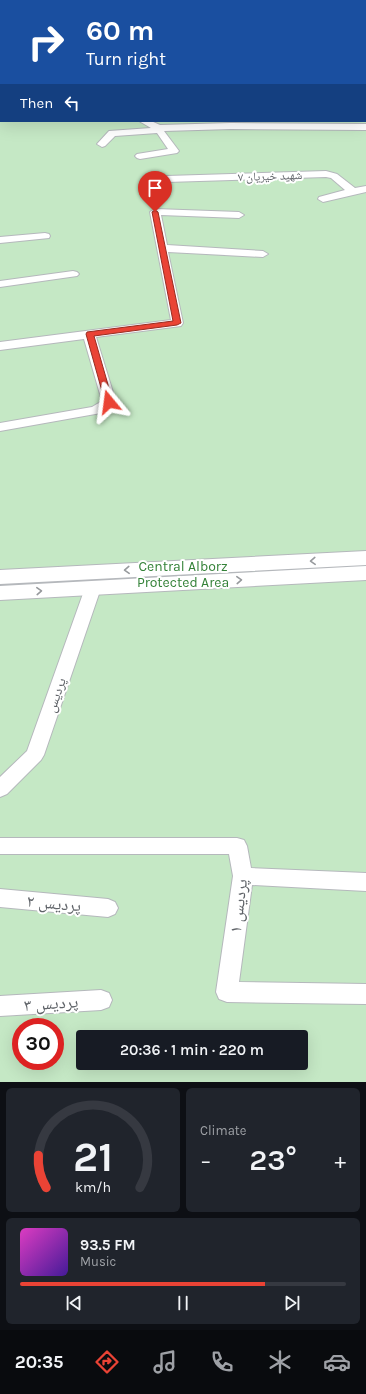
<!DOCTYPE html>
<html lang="en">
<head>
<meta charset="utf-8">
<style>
  :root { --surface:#171b24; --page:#20242c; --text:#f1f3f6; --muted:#9ea1a6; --line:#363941; --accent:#ea4335 }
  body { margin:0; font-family:Karla,"Noto Naskh Arabic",sans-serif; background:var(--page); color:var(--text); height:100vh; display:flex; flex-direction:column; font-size:15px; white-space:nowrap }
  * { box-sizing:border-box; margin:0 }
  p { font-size:13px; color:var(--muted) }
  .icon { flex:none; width:22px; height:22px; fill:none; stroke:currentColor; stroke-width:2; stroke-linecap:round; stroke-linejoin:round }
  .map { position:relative; height:1082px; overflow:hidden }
  .panel { display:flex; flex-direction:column; gap:6px; padding:6px; background:#0d0f14; flex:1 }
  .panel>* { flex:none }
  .top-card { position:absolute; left:0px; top:0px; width:366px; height:122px; box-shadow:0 4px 16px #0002; background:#1a4fa0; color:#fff; overflow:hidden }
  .speed { position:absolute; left:12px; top:1018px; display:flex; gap:8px; font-size:20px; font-weight:700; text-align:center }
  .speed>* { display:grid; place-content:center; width:52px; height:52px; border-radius:50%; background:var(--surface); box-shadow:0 4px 16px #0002; line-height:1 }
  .speed .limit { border:6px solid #d22; background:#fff; color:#111 }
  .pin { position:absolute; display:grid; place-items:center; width:34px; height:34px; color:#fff; margin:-41px -17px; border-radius:50% 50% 50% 0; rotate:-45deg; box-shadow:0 0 4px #0007 }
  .pin .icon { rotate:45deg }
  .me { position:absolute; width:44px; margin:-22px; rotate:344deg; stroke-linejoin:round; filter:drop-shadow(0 0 3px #0008) }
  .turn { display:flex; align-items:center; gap:14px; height:84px; padding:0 20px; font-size:18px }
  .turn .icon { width:52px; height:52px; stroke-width:2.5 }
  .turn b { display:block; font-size:28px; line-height:34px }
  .then { display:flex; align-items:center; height:38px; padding:0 20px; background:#0003; gap:8px; font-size:15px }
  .big { font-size:30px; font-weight:600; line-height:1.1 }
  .panel .widget { flex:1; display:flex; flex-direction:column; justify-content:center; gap:6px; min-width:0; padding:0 14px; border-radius:6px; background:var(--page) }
  .panel .dial { align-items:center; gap:0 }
  .dial svg { height:104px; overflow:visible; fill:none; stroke:var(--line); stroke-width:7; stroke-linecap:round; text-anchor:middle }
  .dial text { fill:var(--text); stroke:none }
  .song { display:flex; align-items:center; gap:12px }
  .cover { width:48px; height:48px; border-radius:6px; background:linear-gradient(135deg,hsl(310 70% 55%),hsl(260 70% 35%)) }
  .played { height:4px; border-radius:2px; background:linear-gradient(90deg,var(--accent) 75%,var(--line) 75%) }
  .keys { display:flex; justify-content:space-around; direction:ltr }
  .heat { display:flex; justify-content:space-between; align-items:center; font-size:22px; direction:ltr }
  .panel .tiles { flex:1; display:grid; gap:6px; grid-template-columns:1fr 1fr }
  .widget:last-child { grid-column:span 2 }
  .trip { position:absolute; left:76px; top:1030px; width:232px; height:40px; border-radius:4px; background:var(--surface); box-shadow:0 4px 16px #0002; font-weight:600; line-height:40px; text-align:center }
  .tab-bar { display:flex; height:64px; justify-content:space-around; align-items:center; background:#090b0e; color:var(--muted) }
  .tab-bar .icon { width:28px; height:28px }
  .tab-bar .selected { color:var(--accent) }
  .tab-bar b { font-size:18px; color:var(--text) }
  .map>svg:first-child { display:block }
</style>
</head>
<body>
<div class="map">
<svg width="366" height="1082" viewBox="0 0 366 1082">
  <rect width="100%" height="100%" fill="#f1efe8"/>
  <path fill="#c5e8c5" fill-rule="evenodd" d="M 0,0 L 366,0 L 366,1082 L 0,1082 ZM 1,1 L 365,1 L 365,121 L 1,121 ZM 21,1027 L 55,1027 L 55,1061 L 21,1061 ZM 83,1037 L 301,1037 L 301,1063 L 83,1063 Z"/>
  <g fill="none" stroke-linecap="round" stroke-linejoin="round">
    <path fill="#aadaff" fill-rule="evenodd" d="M 184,0 L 199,0 L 184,1 Z
      M 0,40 L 1,40 L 1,50 L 0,50 Z"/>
    <defs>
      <path id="minor" d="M 250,0 L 258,0 L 258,1 L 250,1 Z
        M 304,0 L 312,0 L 313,1 L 305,1 Z
        M 365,28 L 366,28 L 366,32 L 365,32 Z
        M 365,56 L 366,56 L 366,60 L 365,60 Z
        M 365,71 L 366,71 L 366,77 L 365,77 Z
        M 0,75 L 1,75 L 1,81 L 0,81 Z
        M 366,98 L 366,104 L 365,105 L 365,99 Z
        M 139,121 L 151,121 L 160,125 L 231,123 L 366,124 L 366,130 L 231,129 L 164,131 L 179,151 L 177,153 L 140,159 L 137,158 L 135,156 L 137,154 L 168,149 L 157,133 L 115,136 L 105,146 L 102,147 L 97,144 L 109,131 L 151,128 Z
        M 326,171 L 337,174 L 355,188 L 366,186 L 366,192 L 323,202 L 318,199 L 319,197 L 345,190 L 331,178 L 326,177 L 167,182 L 162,179 L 167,176 Z
        M 155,209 L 239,212 L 244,215 L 239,218 L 161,215 L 167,245 L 263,251 L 268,254 L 263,257 L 168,252 L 183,323 L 181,326 L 96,337 L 116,402 L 101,413 L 0,431 L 0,423 L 92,407 L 102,401 L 84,339 L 0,350 L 0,342 L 171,320 L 150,212 Z
        M 45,233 L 49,234 L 50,236 L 49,238 L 0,243 L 0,237 Z
        M 73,271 L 77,272 L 79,274 L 77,276 L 0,287 L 0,281 Z
        M 93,583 L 99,584 L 101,588 L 44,755 L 41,760 L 7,794 L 0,797 L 0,777 L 27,751 L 85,588 L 87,584 Z
        M 0,838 L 237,838 L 244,840 L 247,846 L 251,868 L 366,873 L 366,891 L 252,885 L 239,982 L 366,984 L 366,1004 L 227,1002 L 219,999 L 216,992 L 233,876 L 229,854 L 0,854 Z
        M 0,889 L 108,899 L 115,902 L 118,908 L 115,914 L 108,917 L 0,907 Z
        M 101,990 L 109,993 L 112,1000 L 109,1007 L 101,1010 L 0,1016 L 0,996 Z"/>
      <path id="tertiary" d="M 366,551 L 366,565 L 0,584 L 0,570 Z
        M 366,566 L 366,580 L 0,600 L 0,586 Z"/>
    </defs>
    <use href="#minor" stroke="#b5b8bc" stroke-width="2"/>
    <use href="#tertiary" stroke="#b5b8bc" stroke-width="2"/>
    <use href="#minor" fill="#fff" fill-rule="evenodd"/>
    <use href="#tertiary" fill="#fff" fill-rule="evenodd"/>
  </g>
  <defs><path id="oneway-chevron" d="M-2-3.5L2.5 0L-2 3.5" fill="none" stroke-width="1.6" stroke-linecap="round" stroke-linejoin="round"/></defs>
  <g stroke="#979a9d">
    <use href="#oneway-chevron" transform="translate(313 561) rotate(177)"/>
    <use href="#oneway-chevron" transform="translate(127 570) rotate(177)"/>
    <use href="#oneway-chevron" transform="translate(239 580) rotate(-3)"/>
    <use href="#oneway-chevron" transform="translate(39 591) rotate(-3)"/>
  </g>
  <path fill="#ea4335" stroke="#982c22" d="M 155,210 L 158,212 L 181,323 L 177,325 L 94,336 L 113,402 L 109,404 L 105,402 L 86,334 L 87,332 L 173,321 L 152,212 Z"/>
  <g text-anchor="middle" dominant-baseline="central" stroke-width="4" stroke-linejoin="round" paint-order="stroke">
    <g font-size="12" fill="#5f6368" stroke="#fff">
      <text transform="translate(270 176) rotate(-2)">شهید خیریان ۷</text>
    </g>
    <g font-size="14" fill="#348238" stroke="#fff">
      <text x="183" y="566">Central Alborz<tspan x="183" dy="16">Protected Area</tspan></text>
    </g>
    <g font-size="14" fill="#5f6368" stroke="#fff">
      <text transform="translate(56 695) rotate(-71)">پردیس</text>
    </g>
    <g font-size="17" fill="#5f6368" stroke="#fff">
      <text transform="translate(54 903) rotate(5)">پردیس ۲</text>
      <text transform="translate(238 906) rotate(-83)">پردیس ۱</text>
      <text transform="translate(51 1003) rotate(-4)">پردیس ۳</text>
    </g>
  </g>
</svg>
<div class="speed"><div class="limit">30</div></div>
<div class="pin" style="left:155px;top:212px;background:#d93025"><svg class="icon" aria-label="arrive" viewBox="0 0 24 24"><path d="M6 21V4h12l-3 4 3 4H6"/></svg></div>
<svg class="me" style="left:109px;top:402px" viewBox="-20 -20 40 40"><path d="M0-17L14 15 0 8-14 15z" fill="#ea4335" stroke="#fff" stroke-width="4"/></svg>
<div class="trip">20:36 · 1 min · 220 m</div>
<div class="top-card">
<div class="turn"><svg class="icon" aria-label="right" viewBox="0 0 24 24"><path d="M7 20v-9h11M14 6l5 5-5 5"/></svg><div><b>60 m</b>Turn right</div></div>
<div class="then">Then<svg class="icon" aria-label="left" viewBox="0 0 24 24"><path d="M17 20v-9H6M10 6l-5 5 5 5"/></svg></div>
</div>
</div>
<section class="panel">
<div class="tiles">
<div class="widget dial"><svg viewBox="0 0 100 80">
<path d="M14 69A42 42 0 1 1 86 69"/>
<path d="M14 69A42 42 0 0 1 8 44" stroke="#ea4335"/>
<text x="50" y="56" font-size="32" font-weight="700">21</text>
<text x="50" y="72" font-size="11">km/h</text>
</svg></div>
<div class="widget"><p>Climate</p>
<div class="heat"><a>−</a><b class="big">23°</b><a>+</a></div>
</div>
<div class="widget">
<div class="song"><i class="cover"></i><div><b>93.5 FM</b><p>Music</p></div></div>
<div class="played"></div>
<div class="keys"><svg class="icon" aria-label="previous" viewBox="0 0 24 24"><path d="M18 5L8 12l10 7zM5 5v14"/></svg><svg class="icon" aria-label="pause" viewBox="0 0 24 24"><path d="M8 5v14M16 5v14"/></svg><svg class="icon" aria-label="next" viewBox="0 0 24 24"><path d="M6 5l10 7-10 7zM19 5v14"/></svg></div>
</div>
</div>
</section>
<nav class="tab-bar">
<b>20:35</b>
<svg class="icon selected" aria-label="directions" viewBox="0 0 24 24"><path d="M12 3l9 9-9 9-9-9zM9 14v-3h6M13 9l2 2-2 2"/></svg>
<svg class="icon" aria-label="music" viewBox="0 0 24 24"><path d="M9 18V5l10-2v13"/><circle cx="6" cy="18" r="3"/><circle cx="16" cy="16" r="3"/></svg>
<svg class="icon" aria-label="phone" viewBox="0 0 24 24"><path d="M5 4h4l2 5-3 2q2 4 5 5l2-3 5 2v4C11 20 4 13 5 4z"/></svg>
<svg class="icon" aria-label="climate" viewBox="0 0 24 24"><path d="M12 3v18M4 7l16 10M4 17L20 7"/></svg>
<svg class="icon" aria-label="car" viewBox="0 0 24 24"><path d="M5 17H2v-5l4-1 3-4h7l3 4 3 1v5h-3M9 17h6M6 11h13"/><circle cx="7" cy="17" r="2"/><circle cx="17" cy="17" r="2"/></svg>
</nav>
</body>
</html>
